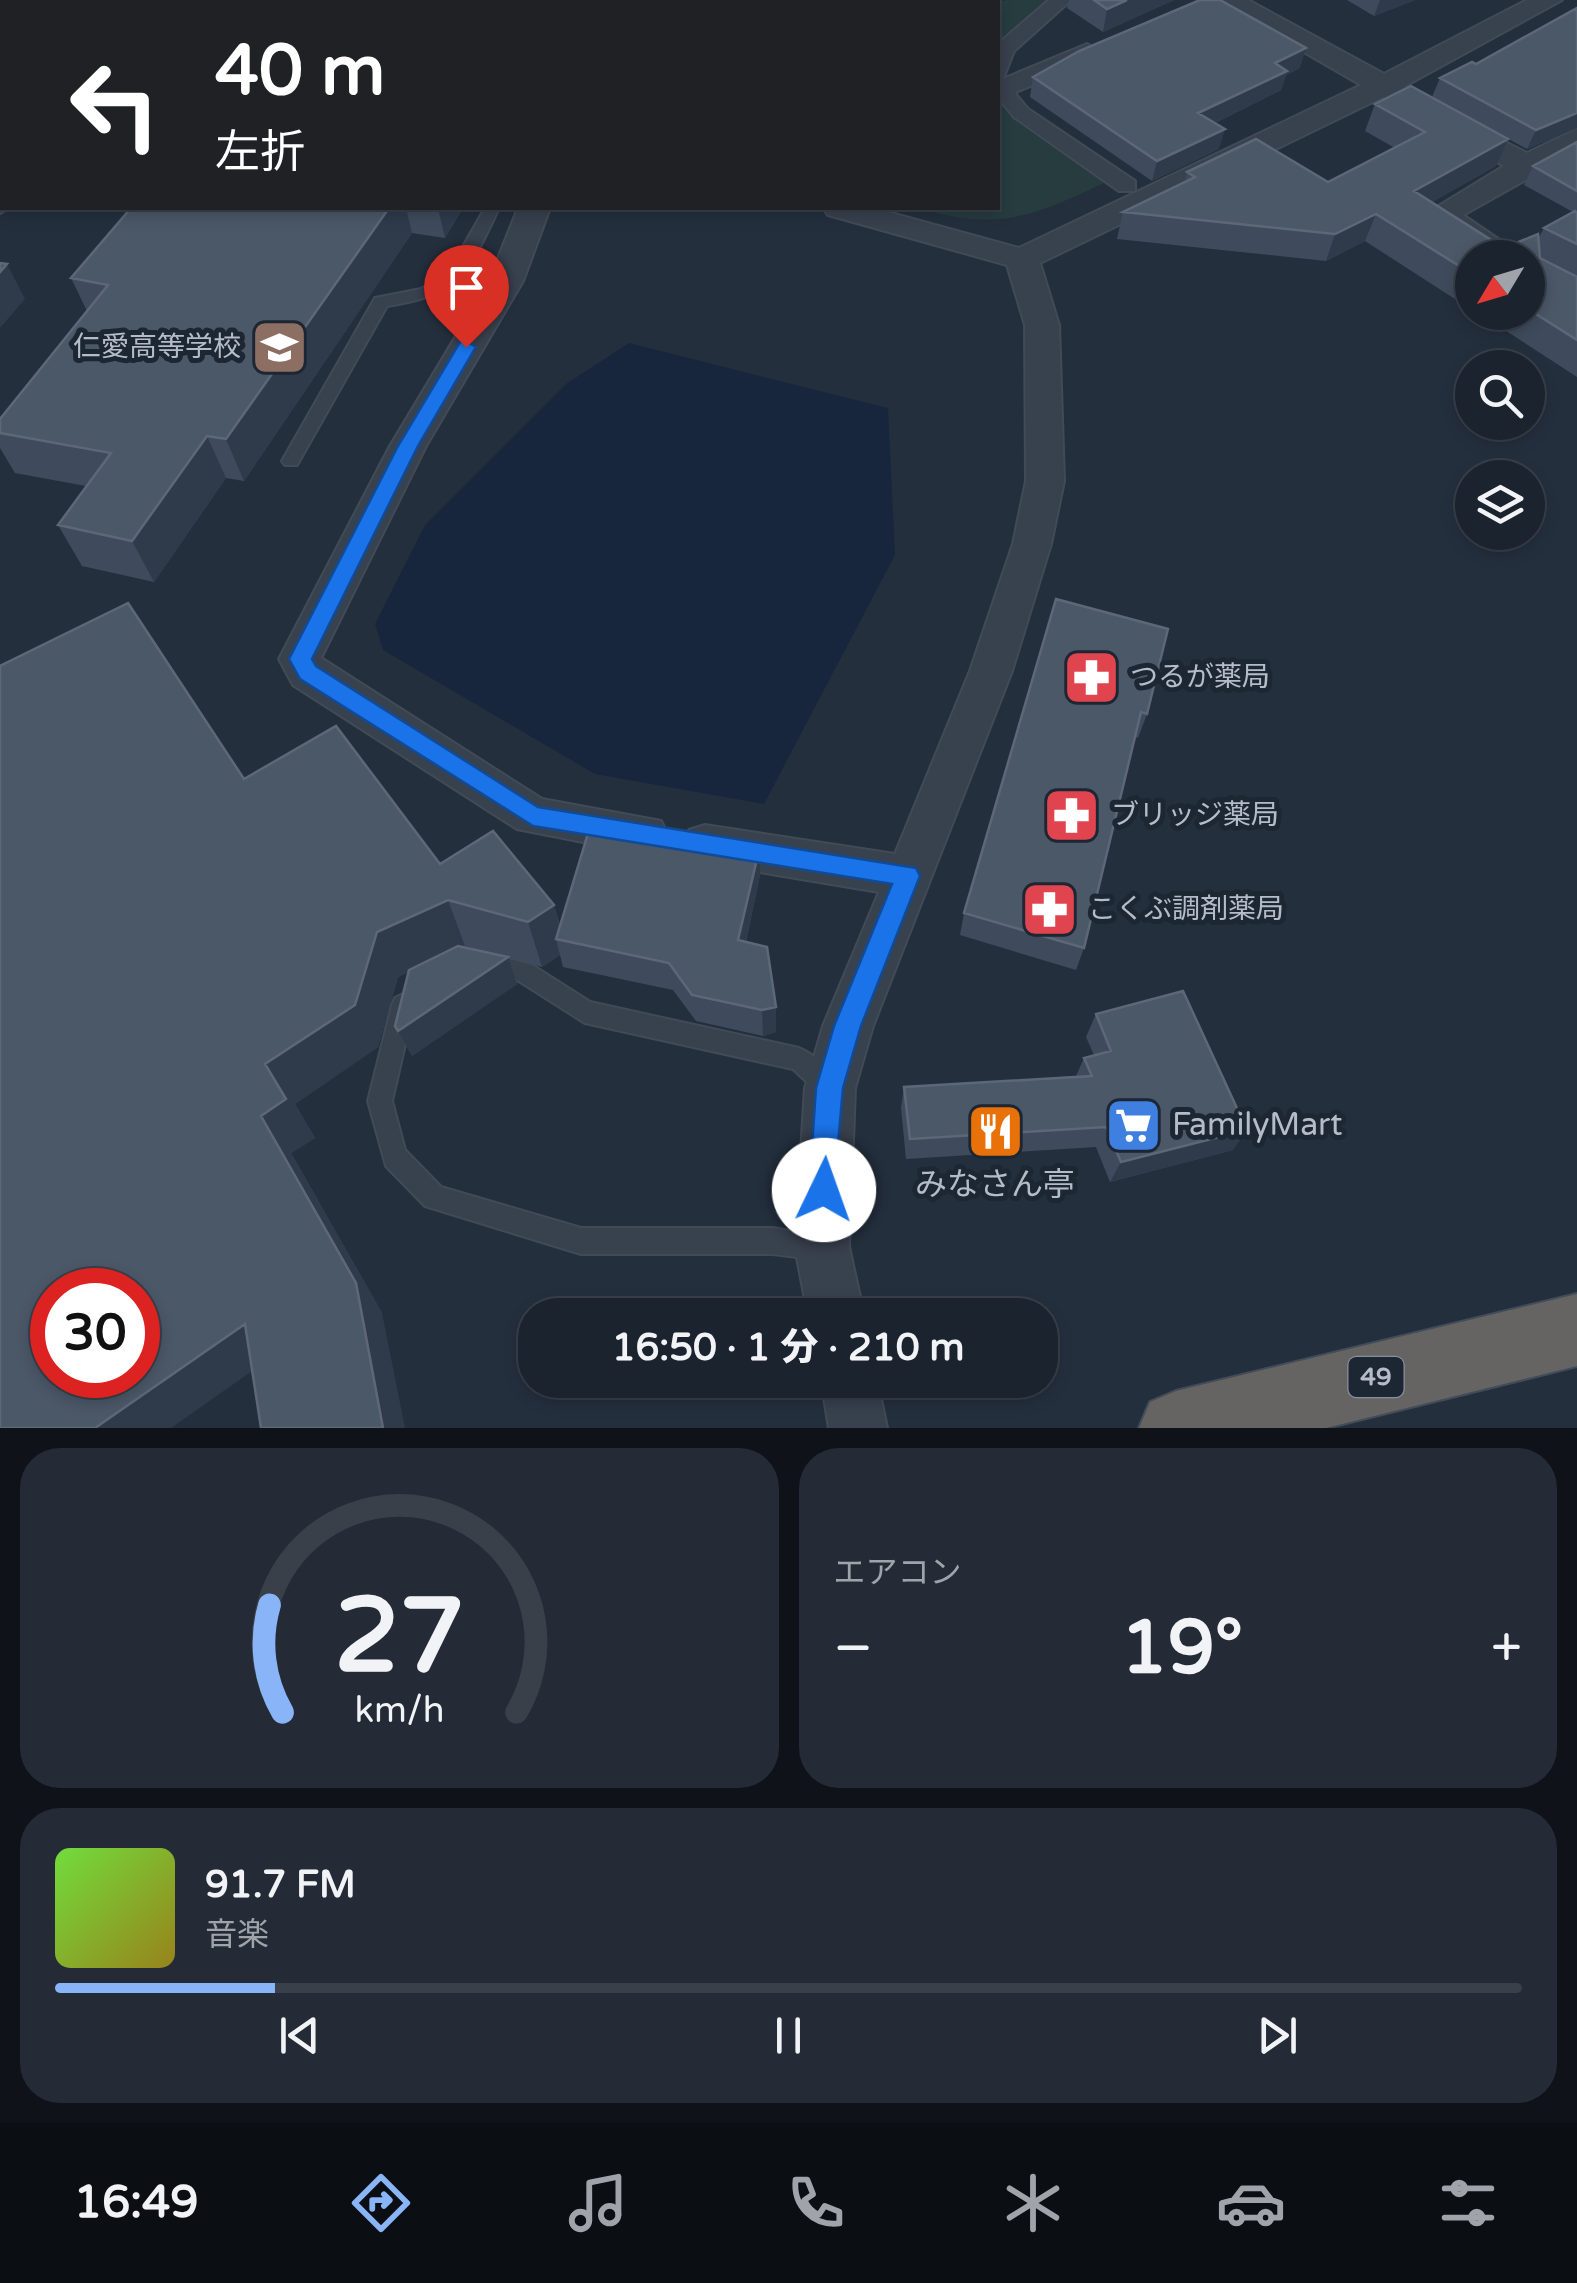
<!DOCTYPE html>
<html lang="ja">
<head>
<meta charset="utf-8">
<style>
  :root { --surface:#1b232e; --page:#242b36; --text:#f1f3f6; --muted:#a0a4aa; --line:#39404a; --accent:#8ab4f8 }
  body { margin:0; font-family:"Varela Round","Noto Sans JP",sans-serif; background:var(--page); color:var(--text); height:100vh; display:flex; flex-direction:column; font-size:38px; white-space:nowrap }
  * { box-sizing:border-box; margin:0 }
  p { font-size:32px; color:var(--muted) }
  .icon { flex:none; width:55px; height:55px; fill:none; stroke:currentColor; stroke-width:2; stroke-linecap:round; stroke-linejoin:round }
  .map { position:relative; height:1428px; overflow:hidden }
  .side { display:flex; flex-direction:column; gap:20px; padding:20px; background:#0f1319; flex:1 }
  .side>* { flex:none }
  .banner { position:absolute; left:0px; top:0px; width:1000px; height:210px; box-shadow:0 5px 15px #0003,0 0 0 2px var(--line); background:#202124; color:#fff; overflow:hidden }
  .needle { width:65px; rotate:232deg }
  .controls { position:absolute; left:1455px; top:240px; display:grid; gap:20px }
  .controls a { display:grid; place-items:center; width:90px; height:90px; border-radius:50%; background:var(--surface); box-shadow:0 5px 15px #0003,0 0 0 2px var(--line); font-size:50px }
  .speed { position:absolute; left:30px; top:1268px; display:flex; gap:20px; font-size:50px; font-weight:700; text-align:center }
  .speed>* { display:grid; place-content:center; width:130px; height:130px; border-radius:50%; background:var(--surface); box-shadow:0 5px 15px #0003,0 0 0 2px var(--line); line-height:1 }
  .speed .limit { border:15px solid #d22; background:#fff; color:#111 }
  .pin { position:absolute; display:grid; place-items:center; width:85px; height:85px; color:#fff; margin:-102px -42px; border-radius:50% 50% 50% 0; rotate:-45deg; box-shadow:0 0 10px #0007 }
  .pin .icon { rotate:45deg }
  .me { position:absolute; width:110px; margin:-55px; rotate:3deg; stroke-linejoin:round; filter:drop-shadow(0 0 8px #0008) }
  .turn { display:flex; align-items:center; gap:35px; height:210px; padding:0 50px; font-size:45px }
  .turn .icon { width:130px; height:130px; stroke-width:2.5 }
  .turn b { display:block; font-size:70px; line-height:85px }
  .big { font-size:75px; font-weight:800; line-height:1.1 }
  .side .card { flex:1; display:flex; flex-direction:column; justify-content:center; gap:15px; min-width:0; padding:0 35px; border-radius:40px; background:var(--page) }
  .side .dial { align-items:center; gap:0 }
  .dial svg { height:260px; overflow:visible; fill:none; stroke:var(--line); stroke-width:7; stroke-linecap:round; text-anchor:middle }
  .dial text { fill:var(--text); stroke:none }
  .song { display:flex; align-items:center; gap:30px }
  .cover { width:120px; height:120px; border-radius:15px; background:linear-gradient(135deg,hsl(100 70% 55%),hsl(50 70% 35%)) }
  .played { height:10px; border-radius:5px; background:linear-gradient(90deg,var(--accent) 15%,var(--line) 15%) }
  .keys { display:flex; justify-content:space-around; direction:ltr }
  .heat { display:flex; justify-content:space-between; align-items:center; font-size:55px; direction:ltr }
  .side .tiles { flex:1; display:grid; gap:20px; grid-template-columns:1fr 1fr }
  .card:last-child { grid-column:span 2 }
  .trip { position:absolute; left:518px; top:1298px; width:540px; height:100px; border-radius:40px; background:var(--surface); box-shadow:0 5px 15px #0003,0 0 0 2px var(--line); font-weight:800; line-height:100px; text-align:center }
  .menu { display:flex; height:160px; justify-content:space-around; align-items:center; background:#0b0e12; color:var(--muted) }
  .menu .icon { width:70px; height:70px }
  .menu .current { color:var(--accent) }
  .menu b { font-size:45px; color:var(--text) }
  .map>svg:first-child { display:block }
</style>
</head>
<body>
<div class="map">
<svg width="1577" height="1428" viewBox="0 0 1577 1428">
  <rect width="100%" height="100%" fill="#242f3e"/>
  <path fill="#263c3f" d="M 1006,0 L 1056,0 L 998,54 L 998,3 Z
    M 998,94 L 1003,102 L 1108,181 C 1035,216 999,232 917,208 L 998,208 Z"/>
  <path fill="#17263c" d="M 629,343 L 888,408 L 895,555 L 764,804 L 595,774 L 383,650 L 375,624 L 425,525 L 566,384 Z"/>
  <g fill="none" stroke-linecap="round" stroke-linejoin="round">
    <defs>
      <path id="service" d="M 0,202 L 2,208 L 8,208 L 0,213 Z
        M 485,208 L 499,208 C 468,272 462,295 387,306 L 297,465 L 285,465 L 282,461 L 375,298 L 421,289 L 448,273 Z
        M 486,953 L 532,965 L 590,1002 L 799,1048 C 814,1054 833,1071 840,1086 L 836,1094 L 828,1097 L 820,1094 L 793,1069 L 585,1023 L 519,981 L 478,970 L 475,963 L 478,956 Z
        M 403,994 L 411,998 L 414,1005 L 392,1101 L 405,1150 L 441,1187 L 581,1228 L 773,1228 L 830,1238 L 834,1247 L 830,1256 L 821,1260 L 773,1254 L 581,1254 L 425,1206 L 386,1166 L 368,1101 L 392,1005 L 395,998 Z"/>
      <path id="pedestrian" d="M 1049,0 L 1071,0 L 1014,51 L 1003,79 L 1028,109 L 1135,181 L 1135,191 L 1119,191 L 1014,117 L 998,97 L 998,44 Z"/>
      <path id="minor" d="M 1214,0 L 1248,0 L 1384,74 L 1527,0 L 1562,0 L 1405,86 L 1415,95 L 1410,101 L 1400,104 L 1383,97 L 1040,263 L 1059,325 L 1064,481 L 1051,544 L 1012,671 L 873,1026 L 855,1088 L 849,1247 L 864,1315 L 808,1315 L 795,1247 L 805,1088 L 823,1026 L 879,892 L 705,863 L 689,858 L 682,844 L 689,830 L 705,825 L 895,854 L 970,671 L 1013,544 L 1026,481 L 1025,325 L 1007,265 L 828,215 L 823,208 L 873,208 L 1019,248 L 1361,85 Z
        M 1087,44 L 1101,53 L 1097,59 L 998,99 L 998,81 Z
        M 1453,116 L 1527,153 L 1577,129 L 1577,151 L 1463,215 L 1526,258 L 1486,258 L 1424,215 L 1504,166 L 1442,131 L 1438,125 Z
        M 518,208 L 550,208 L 523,281 L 426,446 L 321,658 L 542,799 L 661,821 L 668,835 L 661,849 L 645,854 L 517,829 L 293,685 L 279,659 L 390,446 L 489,281 Z
        M 821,1380 L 877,1380 L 887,1428 L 829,1428 Z"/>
      <path id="trunk" d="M 1577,1294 L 1577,1366 L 1326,1428 L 1139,1428 L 1150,1402 L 1176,1391 Z"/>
    </defs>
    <use href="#service" stroke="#414a57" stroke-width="4"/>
    <use href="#pedestrian" stroke="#414a57" stroke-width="4"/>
    <use href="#minor" stroke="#414a57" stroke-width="4"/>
    <use href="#trunk" stroke="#434c59" stroke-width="4"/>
    <use href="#service" fill="#38414e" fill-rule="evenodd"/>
    <use href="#pedestrian" fill="#38414e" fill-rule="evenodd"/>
    <use href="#minor" fill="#38414e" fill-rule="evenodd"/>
    <use href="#trunk" fill="#656462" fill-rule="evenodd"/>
  </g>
  <path fill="#3f4b5c" d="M 209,0 L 316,0 L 316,2 L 212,2 Z
    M 361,0 L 984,0 L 978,2 L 364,2 Z
    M 1069,0 L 1174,0 L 1103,32 L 1067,8 Z
    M 1347,0 L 1415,0 L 1374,16 Z
    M 1577,8 L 1577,128 L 1527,149 L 1432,97 L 1440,78 L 1476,64 Z
    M 1300,68 L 1286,75 L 1281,90 L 1215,123 L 1219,149 L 1152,181 L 1030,97 L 1033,77 Z
    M 1375,104 L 1496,166 L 1432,202 L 1504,248 L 1538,239 L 1544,228 L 1573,212 L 1524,185 L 1533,166 L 1577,142 L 1577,377 L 1477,312 L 1528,312 L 1528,258 L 1472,258 L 1472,310 L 1365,241 L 1326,261 L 1117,239 L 1123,212 L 1185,182 L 1187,172 L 1328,182 L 1395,148 L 1365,131 Z
    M 131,208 L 463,208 L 445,238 L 412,233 L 244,481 L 226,478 L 154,582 L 82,566 L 58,525 L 86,486 L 15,473 L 0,448 L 0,419 L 87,311 L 71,278 Z
    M 1056,599 L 1147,714 L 1138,738 L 1135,737 L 1084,948 L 1076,970 L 960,935 L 964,913 Z
    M 244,779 L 440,864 L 554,905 L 560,926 L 760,875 L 746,942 L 776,1007 L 776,1032 L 763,1036 L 696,1021 L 673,990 L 563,967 L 560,955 L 542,967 L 465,946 L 463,947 L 508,957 L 517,984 L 412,1056 L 395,1026 L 408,972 L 398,977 L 378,1047 L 295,1104 L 315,1138 L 291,1153 L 382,1313 L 261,1428 Z
    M 1096,1014 L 1233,1150 L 1110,1182 L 1096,1147 L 906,1159 L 901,1108 L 904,1087 L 1076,1076 L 1084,1058 L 1094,1055 L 1086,1037 Z"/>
  <path fill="#2f3b4b" d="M 10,0 L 62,0 L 56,2 L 5,2 Z
    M 272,0 L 316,0 L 316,2 L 273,2 Z
    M 930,0 L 984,0 L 978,2 L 924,2 Z
    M 1127,0 L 1174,0 L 1103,32 L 1107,9 Z
    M 1380,0 L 1415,0 L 1374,16 Z
    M 2,3 L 2,27 L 0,29 L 0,5 Z
    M 1306,48 L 1300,68 L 1286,75 L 1281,90 L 1194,133 L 1198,113 L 1275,63 Z
    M 2,78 L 2,103 L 0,105 L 0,80 Z
    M 1577,113 L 1577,128 L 1527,149 L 1536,130 Z
    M 1225,129 L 1219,149 L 1152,181 L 1157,161 Z
    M 1508,139 L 1496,166 L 1403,218 L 1414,191 Z
    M 389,208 L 406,208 L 412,233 L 244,481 L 226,439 Z
    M 438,208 L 463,208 L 445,238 Z
    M 1376,214 L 1365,241 L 1326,261 L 1335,234 Z
    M 7,264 L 25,299 L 0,328 L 0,272 Z
    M 207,436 L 226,478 L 154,582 L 132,541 Z
    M 760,846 L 760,875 L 740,968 L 738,940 Z
    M 448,900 L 465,946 L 398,977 L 378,1047 L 295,1104 L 315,1138 L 291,1153 L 382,1313 L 405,1428 L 383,1428 L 261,1116 L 265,1064 L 377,932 Z
    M 554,905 L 563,941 L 556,939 L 560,955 L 542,967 L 528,922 Z
    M 508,957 L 517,984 L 412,1056 L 398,1031 Z
    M 776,1007 L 776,1032 L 763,1036 L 762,1010 Z
    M 1247,1130 L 1233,1150 L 1110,1182 L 1121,1162 Z
    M 245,1324 L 279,1352 L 171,1428 L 95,1428 Z"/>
  <path fill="#4b5868" stroke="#5c6777" stroke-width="2.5" fill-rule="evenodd" d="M 224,0 L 275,0 L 277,2 L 227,2 Z
    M 392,0 L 930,0 L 924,2 L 394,2 Z
    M 1094,0 L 1127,0 L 1107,9 Z
    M 1200,0 L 1220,0 L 1306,48 L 1275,63 L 1287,71 L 1198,113 L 1225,129 L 1157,161 L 1033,77 L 1079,51 Z
    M 1577,8 L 1577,113 L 1536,130 L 1440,78 L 1472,62 L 1476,64 Z
    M 0,27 L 2,28 L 2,78 L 0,80 Z
    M 1411,86 L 1508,139 L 1414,191 L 1504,248 L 1538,234 L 1540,258 L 1577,277 L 1577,340 L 1528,309 L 1528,258 L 1472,258 L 1472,274 L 1376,214 L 1335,234 L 1123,212 L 1195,177 L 1187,172 L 1256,139 L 1328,182 L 1425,132 L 1375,104 Z
    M 1577,142 L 1577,191 L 1533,166 Z
    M 131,208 L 389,208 L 226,439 L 207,436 L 132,541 L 58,525 L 111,453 L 0,433 L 0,419 L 108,285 L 71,278 Z
    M 1575,211 L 1577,213 L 1577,244 L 1544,228 Z
    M 0,263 L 7,264 L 0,272 Z
    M 1056,599 L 1168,629 L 1147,714 L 1141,712 L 1084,948 L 964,913 Z
    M 128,603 L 244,779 L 336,726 L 440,864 L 493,831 L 554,905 L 528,922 L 448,900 L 377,932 L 355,1005 L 265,1064 L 286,1099 L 261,1116 L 356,1283 L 383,1428 L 261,1428 L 245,1324 L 95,1428 L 0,1428 L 0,666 ZM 52,1290 L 138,1290 L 138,1375 L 52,1375 Z
    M 593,817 L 760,846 L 738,940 L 767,947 L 776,1007 L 762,1010 L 692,995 L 669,963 L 556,939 Z
    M 458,946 L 508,957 L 398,1031 L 395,1026 L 409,970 Z
    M 1183,991 L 1247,1130 L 1121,1162 L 1106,1127 L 910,1139 L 904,1087 L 1092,1076 L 1084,1058 L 1111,1051 L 1096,1014 Z"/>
  <path fill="#1a73e8" stroke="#114b97" stroke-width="2.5" d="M 466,341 L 476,347 L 418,446 L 312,659 L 316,666 L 538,807 L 916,868 L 920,876 L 861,1026 L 843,1088 L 833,1200 L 824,1204 L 814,1200 L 809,1190 L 816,1088 L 834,1026 L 892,884 L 533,826 L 300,679 L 289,659 L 398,446 L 460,342 Z"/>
  <defs>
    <symbol id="school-square" viewBox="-11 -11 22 22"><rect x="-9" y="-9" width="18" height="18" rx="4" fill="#8d6e63" stroke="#1d2633"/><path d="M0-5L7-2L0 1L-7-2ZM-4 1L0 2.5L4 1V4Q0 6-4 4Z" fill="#fff"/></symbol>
    <symbol id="pharmacy-square" viewBox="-11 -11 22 22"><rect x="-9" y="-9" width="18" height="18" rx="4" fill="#e0444e" stroke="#1d2633"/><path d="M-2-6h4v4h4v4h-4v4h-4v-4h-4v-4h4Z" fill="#fff"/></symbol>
    <symbol id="supermarket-square" viewBox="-11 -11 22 22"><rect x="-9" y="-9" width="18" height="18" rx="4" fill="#3f7fe0" stroke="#1d2633"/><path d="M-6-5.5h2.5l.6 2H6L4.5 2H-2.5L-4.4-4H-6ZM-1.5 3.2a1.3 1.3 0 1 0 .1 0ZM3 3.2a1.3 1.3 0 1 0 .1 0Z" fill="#fff"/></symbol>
    <symbol id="restaurant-square" viewBox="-11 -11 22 22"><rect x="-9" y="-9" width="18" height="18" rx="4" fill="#e8710a" stroke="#1d2633"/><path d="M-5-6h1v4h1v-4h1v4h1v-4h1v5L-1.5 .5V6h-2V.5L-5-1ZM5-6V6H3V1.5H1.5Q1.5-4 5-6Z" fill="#fff"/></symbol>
  </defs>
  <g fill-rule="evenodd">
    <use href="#school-square" x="248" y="316" width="63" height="63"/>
    <use href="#pharmacy-square" x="1060" y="646" width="63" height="63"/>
    <use href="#pharmacy-square" x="1040" y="784" width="63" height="63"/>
    <use href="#pharmacy-square" x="1018" y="878" width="63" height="63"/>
    <use href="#supermarket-square" x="1102" y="1094" width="63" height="63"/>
    <use href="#restaurant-square" x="964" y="1100" width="63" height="63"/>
  </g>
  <g text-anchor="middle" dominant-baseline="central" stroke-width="10" stroke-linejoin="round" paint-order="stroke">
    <rect fill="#1d2633" stroke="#878f9c" stroke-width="2.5" x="1348.5" y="1357" width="55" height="40" rx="8"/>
    <g font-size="25" font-weight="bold" fill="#b4bcc9">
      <text x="1376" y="1377">49</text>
    </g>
    <g font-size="28" fill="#b4bcc9" stroke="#1d2633" text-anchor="start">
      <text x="241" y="347" text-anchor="end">仁愛高等学校</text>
      <text x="1130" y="677">つるが薬局</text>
      <text x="1111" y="815">ブリッジ薬局</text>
      <text x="1088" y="909">こくぶ調剤薬局</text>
    </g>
    <g font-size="32" fill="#b4bcc9" stroke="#1d2633" text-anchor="start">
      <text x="1172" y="1125">FamilyMart</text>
      <text x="995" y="1185" text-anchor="middle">みなさん亭</text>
    </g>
  </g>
</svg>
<div class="controls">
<a><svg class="needle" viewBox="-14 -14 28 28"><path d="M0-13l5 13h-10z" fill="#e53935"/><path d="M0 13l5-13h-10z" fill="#a0a4aa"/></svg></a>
<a><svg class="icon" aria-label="search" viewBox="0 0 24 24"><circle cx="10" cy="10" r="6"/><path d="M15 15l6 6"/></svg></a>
<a><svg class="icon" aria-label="layers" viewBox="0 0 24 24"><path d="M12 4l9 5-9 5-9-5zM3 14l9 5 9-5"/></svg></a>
</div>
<div class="speed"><div class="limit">30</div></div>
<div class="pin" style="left:466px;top:347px;background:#d93025"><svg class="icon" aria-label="arrive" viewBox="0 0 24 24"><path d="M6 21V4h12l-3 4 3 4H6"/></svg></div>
<svg class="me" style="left:824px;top:1190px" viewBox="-20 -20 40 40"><circle r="19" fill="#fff"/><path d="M0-13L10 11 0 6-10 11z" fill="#1a73e8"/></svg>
<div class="trip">16:50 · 1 分 · 210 m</div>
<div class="banner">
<div class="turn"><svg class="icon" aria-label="left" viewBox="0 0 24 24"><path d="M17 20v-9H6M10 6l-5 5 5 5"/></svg><div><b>40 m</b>左折</div></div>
</div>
</div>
<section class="side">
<div class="tiles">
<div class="card dial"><svg viewBox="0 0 100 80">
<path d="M14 69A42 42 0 1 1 86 69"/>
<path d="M14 69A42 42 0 0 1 10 36" stroke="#8ab4f8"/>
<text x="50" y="56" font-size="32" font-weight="700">27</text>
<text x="50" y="72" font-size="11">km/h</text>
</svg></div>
<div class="card"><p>エアコン</p>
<div class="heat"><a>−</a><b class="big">19°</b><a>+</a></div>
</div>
<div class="card">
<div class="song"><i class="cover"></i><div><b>91.7 FM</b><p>音楽</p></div></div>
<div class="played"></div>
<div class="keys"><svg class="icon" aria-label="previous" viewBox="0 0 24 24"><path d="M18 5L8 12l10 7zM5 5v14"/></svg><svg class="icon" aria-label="pause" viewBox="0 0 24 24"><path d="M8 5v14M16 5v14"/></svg><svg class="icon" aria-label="next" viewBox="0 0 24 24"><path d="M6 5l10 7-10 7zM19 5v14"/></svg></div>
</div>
</div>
</section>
<nav class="menu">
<b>16:49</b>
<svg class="icon current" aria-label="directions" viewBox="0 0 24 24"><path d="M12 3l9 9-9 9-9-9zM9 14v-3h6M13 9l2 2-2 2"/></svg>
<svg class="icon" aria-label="music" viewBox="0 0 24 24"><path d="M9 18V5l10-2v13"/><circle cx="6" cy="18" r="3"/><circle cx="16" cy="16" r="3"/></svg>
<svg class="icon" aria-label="phone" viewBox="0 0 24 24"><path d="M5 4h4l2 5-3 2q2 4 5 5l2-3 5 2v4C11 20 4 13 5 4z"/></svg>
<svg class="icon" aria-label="climate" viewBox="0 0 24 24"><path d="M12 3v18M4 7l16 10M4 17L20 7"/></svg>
<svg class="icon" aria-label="car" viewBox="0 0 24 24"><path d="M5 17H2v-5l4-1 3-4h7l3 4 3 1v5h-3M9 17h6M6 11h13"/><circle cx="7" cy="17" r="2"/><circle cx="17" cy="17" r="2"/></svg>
<svg class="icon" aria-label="filters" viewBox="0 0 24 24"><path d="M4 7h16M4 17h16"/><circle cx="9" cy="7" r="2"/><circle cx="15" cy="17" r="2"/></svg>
</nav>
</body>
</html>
